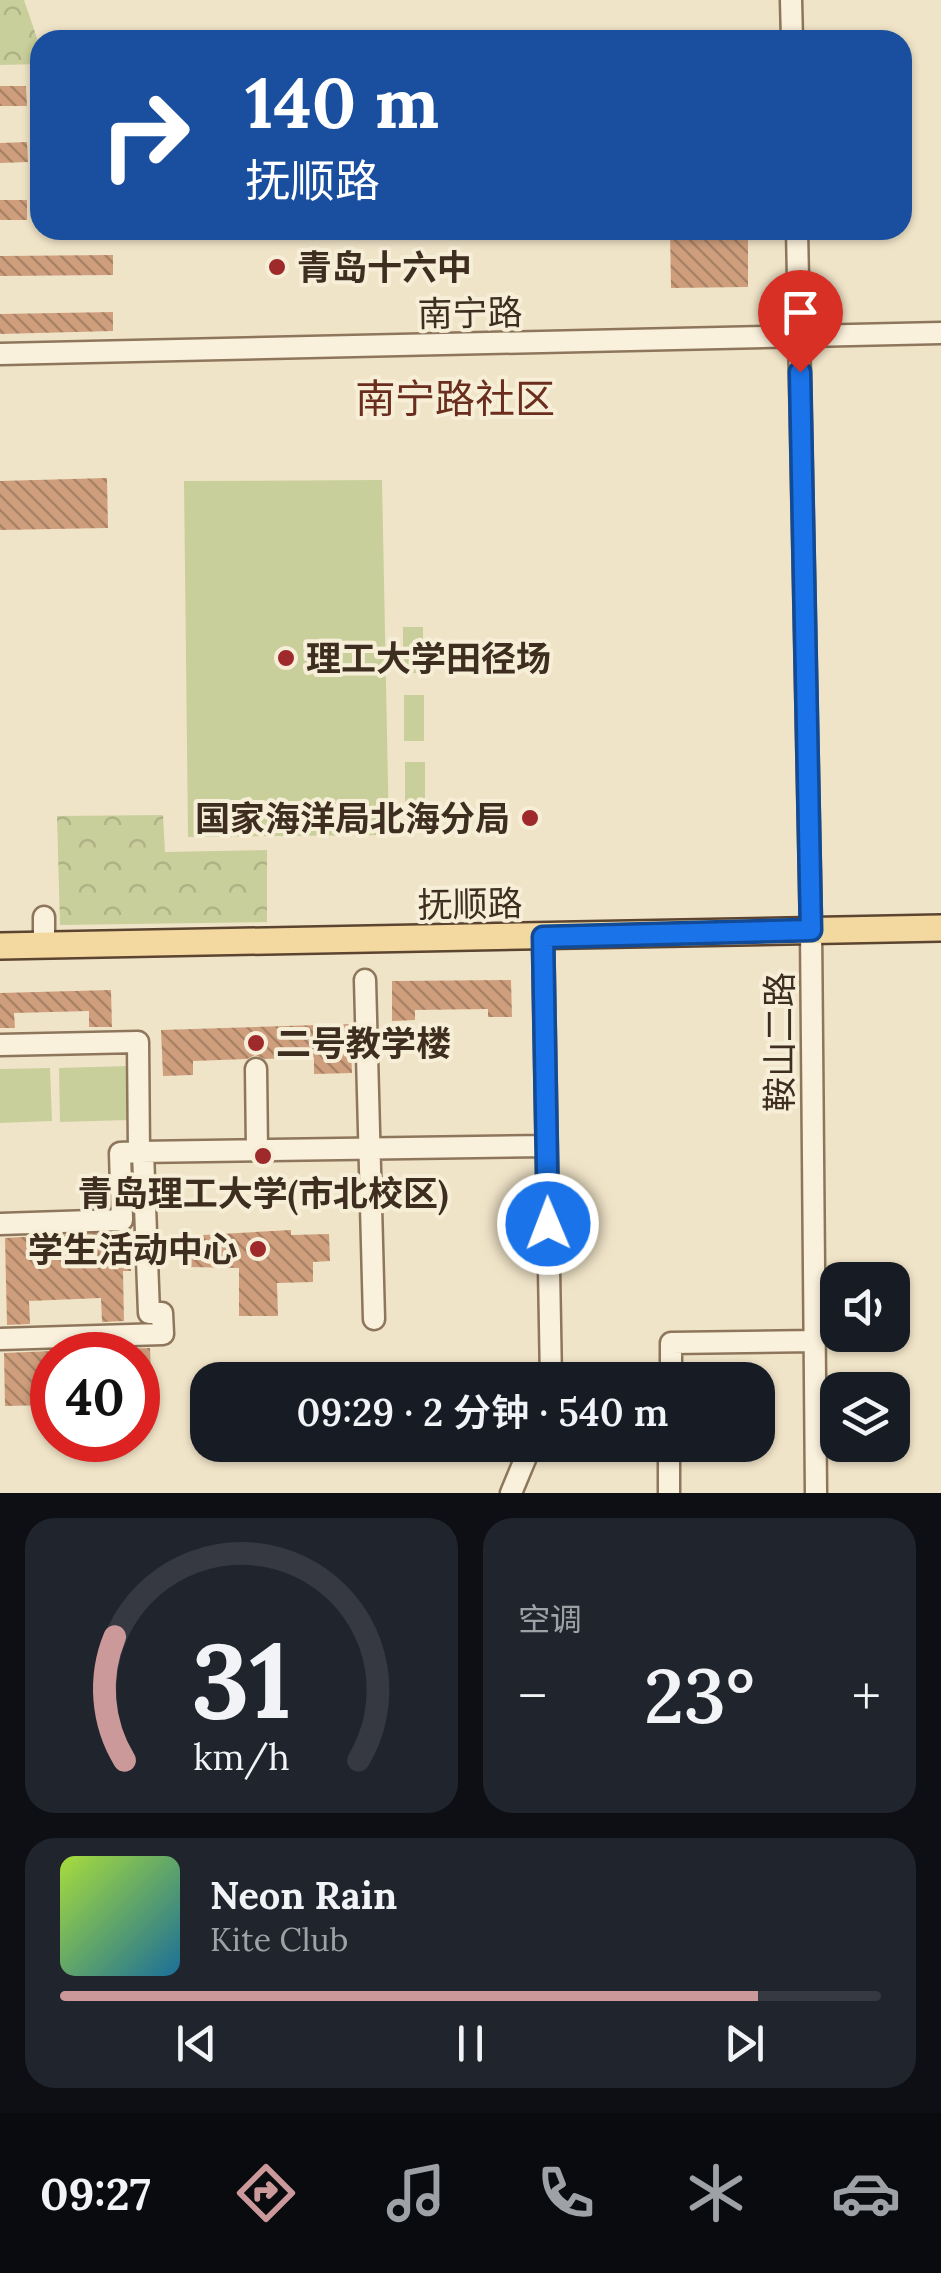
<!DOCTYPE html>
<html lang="zh">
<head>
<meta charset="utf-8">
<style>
  :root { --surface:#171b24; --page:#20242c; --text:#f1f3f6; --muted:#9ea1a6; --line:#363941; --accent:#cc999b }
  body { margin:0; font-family:Lora,"Noto Sans SC",serif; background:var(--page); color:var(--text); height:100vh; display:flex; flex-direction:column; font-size:38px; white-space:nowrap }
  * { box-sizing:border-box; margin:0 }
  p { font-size:32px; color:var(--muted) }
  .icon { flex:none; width:55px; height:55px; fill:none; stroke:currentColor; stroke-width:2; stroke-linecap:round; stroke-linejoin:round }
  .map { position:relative; height:1493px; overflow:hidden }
  .details { display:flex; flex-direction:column; gap:25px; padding:25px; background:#0d0f14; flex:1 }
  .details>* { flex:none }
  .guide { position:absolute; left:30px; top:30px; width:882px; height:210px; border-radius:30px; box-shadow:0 2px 8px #0004; background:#1a4fa0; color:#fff; overflow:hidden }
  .controls { position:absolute; left:820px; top:1262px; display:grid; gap:20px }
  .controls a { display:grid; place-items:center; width:90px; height:90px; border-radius:20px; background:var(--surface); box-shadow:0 2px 8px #0004; font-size:50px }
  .speed { position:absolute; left:30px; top:1332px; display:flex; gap:20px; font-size:50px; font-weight:700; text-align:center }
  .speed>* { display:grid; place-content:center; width:130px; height:130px; border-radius:50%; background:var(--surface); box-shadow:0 2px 8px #0004; line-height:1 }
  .speed .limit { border:15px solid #d22; background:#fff; color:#111 }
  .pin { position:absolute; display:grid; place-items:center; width:85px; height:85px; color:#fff; margin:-102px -42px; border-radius:50% 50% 50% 0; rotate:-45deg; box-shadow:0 0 10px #0007 }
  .pin .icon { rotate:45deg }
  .me { position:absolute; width:110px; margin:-55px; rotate:359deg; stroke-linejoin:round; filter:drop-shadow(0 0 8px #0008) }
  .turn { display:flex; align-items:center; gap:35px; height:210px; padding:0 50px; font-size:45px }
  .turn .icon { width:130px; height:130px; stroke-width:2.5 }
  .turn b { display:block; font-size:70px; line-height:85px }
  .big { font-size:75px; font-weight:600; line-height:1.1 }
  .details .card { flex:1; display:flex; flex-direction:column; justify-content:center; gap:15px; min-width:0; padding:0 35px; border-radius:30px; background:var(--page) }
  .details .dial { align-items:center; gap:0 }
  .dial svg { height:260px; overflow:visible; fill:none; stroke:var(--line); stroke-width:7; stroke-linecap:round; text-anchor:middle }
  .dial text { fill:var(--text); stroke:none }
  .song { display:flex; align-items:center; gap:30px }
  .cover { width:120px; height:120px; border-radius:15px; background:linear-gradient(135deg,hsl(80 70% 55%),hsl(200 70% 35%)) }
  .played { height:10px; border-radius:5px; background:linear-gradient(90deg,var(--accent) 85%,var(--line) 85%) }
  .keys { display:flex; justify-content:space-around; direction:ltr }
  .heat { display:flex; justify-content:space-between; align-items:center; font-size:55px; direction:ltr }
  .details .tiles { flex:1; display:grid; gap:25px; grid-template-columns:1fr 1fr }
  .card:last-child { grid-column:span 2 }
  .trip { position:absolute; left:190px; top:1362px; width:585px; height:100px; border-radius:30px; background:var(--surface); box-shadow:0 2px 8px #0004; font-weight:600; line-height:100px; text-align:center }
  .menu { display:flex; height:160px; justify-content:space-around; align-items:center; background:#090b0e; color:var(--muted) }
  .menu .icon { width:70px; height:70px }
  .menu .selected { color:var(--accent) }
  .menu b { font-size:45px; color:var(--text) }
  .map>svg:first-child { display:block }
</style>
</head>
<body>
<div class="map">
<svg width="941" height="1493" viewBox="0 0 941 1493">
  <defs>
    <pattern id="forest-crowns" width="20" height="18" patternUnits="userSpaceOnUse" patternTransform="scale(2.5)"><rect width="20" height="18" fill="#c9cf9b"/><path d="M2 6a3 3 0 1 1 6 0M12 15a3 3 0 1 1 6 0" fill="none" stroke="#aeb285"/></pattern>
    <pattern id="building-back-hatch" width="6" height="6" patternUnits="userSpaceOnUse" patternTransform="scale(2.5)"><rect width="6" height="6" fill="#cf9f7d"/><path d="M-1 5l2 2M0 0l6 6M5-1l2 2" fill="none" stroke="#a98266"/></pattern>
  </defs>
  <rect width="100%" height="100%" fill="#f0e4c8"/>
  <path fill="#c9cf9b" d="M 382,480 L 389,835 L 188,837 L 184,481 Z
    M 403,627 L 423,627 L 423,673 L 403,673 Z
    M 404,695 L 424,695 L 424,741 L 404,741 Z
    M 405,762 L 425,762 L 425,809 L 405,809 Z
    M 129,1066 L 130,1120 L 60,1122 L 59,1068 Z
    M 50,1068 L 52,1121 L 0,1123 L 0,1069 Z"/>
  <path fill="url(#forest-crowns)" d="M 0,0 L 24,0 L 39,44 L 40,64 L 0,65 Z
    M 163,815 L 165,852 L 267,850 L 267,922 L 60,925 L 57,816 Z"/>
  <path fill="url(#building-back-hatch)" d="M 0,86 L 26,86 L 27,106 L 0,106 Z
    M 27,142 L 28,162 L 0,163 L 0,143 Z
    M 0,200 L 27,200 L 27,220 L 0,220 Z
    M 670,230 L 748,230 L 748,287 L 671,288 Z
    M 113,255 L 113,275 L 0,276 L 0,256 Z
    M 113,312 L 113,331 L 0,334 L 0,314 Z
    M 107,478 L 108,528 L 0,530 L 0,481 Z
    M 511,980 L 512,1017 L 488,1017 L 488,1009 L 415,1010 L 415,1020 L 392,1021 L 392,981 Z
    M 111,990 L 112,1027 L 89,1027 L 89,1011 L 14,1013 L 15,1028 L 0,1028 L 0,993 Z
    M 350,1024 L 352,1073 L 314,1074 L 314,1057 L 265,1059 L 255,1055 L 247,1059 L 193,1061 L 193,1075 L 163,1076 L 161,1030 Z
    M 291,1230 L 291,1235 L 329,1234 L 330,1261 L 313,1262 L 313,1282 L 277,1283 L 278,1316 L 239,1316 L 239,1268 L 187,1267 L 186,1236 Z
    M 130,1231 L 131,1271 L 123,1271 L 124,1321 L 102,1322 L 101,1298 L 29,1301 L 30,1324 L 7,1325 L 5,1238 Z
    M 150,1348 L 152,1403 L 138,1403 L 138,1355 L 76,1355 L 76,1350 Z
    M 52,1351 L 52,1405 L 5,1406 L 4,1353 Z"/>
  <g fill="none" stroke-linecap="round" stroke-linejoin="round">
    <defs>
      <path id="minor" d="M 791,0 L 792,40
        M 797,230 L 811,930 L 816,1493
        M 0,354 L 941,333
        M 44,917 L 44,946
        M 543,937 L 551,1380
        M 365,980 L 374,1319
        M 0,1045 L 138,1042 L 139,1152 L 120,1153 L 122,1220 L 0,1224
        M 256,1069 L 257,1150
        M 139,1152 L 546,1146
        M 0,1339 L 163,1334 L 162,1313 L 149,1313 L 143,1152
        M 671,1380 L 671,1343 L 814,1341
        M 511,1493 L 531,1445
        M 669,1493 L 669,1445"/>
      <path id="major" d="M 0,946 L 941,928"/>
    </defs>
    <use href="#minor" stroke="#8d765c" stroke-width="25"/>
    <use href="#major" stroke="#5b4430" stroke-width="30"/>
    <use href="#minor" stroke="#faf1dc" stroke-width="20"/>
    <use href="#major" stroke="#f3d9a0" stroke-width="25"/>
  </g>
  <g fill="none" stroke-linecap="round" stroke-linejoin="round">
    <defs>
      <path id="route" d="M 548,1224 L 543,937 L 811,930 L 800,372"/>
    </defs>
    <use href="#route" stroke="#114b97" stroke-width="25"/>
    <use href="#route" stroke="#1a73e8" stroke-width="18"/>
  </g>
  <g fill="#9e2a2b" stroke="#f7eed8" stroke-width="4">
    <circle cx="277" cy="267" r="10"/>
    <circle cx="286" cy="658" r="10"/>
    <circle cx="530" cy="818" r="10"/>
    <circle cx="256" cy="1043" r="10"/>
    <circle cx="263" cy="1156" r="10"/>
    <circle cx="258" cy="1249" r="10"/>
  </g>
  <g text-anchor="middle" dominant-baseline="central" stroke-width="8" stroke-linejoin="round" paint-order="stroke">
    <g font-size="35" font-weight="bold" fill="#3d2e20" stroke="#f7eed8" text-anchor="start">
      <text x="297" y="267">青岛十六中</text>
      <text x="306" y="658">理工大学田径场</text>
      <text x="510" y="818" text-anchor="end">国家海洋局北海分局</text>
      <text x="276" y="1043">二号教学楼</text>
      <text x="263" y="1193" text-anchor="middle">青岛理工大学(市北校区)</text>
      <text x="238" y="1249" text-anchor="end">学生活动中心</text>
    </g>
    <g font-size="35" fill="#3d2e20" stroke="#f7eed8">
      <text transform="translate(470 313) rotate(-1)">南宁路</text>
      <text transform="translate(470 904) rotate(-1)">抚顺路</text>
      <text transform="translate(779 1042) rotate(-90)">鞍山二路</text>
    </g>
    <g font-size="40" fill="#6b2e1e" stroke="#f7eed8">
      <text x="455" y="398">南宁路社区</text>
    </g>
  </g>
</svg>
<div class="controls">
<a><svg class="icon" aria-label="sound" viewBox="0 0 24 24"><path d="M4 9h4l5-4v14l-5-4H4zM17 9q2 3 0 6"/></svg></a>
<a><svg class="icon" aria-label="layers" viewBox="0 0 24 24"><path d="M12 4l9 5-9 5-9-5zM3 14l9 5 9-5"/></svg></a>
</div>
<div class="speed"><div class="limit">40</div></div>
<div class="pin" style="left:800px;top:372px;background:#d93025"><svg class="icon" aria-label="arrive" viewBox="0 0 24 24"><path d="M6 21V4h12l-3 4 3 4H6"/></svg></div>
<svg class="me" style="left:548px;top:1224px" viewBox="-20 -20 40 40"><circle r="17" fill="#1a73e8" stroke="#fff" stroke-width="3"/><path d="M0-11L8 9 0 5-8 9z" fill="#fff"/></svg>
<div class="trip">09:29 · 2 分钟 · 540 m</div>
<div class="guide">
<div class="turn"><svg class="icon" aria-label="right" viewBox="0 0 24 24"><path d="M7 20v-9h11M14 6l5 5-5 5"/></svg><div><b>140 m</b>抚顺路</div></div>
</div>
</div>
<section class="details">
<div class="tiles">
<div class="card dial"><svg viewBox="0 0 100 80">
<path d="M14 69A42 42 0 1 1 86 69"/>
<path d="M14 69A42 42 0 0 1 11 31" stroke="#cc999b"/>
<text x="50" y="56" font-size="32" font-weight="700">31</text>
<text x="50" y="72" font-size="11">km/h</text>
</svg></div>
<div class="card"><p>空调</p>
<div class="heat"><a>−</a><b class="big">23°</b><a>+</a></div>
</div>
<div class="card">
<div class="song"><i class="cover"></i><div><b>Neon Rain</b><p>Kite Club</p></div></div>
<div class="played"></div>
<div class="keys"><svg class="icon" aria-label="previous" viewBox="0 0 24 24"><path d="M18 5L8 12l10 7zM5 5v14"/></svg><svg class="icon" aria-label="pause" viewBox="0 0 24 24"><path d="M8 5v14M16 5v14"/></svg><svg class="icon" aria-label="next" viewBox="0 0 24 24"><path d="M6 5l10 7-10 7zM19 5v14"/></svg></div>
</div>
</div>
</section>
<nav class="menu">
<b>09:27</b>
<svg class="icon selected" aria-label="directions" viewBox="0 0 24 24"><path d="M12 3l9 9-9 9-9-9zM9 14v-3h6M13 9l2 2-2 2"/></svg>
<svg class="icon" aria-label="music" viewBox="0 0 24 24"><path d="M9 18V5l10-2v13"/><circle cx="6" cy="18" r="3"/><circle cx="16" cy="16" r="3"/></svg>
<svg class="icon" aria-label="phone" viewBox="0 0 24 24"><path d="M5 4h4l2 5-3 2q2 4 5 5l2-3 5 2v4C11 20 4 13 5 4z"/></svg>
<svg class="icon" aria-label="climate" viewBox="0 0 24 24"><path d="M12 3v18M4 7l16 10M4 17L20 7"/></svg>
<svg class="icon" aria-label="car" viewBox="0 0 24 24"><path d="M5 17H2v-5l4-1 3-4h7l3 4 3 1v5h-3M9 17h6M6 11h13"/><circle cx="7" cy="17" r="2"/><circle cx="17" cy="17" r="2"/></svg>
</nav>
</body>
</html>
